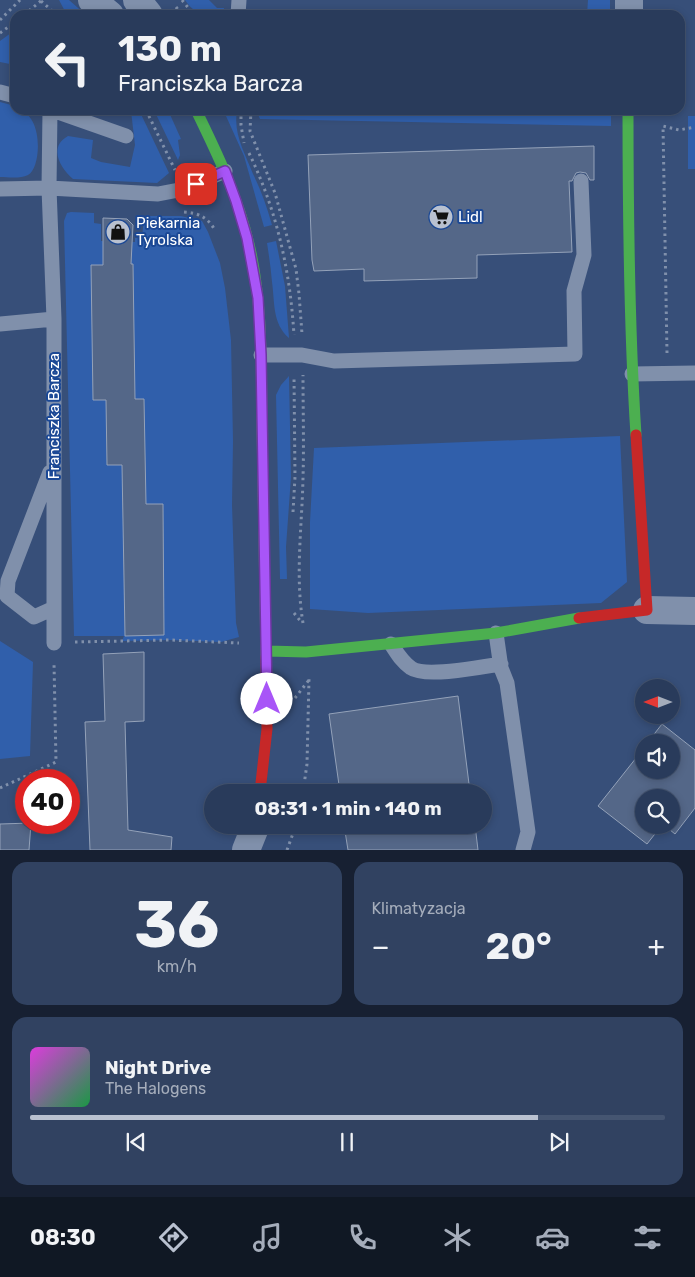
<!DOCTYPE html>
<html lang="pl">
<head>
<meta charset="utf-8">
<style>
  :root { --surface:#293b5b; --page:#314261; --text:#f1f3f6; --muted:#a5adbb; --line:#455571; --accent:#b9c1d0 }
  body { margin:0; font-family:Rubik,sans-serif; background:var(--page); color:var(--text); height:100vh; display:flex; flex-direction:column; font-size:19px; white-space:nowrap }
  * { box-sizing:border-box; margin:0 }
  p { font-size:16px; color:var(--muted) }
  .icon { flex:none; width:28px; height:28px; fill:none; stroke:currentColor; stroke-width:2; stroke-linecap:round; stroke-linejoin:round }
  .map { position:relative; height:850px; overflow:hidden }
  .sheet { display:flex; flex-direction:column; gap:12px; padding:12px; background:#172032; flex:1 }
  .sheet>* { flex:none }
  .guide { position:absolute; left:10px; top:10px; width:675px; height:105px; border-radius:15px; box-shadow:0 2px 8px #0003,0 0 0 1px var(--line); background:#293b5b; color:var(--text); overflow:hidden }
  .needle { width:32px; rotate:270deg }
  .buttons { position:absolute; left:635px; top:679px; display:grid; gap:10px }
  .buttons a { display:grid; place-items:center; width:45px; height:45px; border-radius:50%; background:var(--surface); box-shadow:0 2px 8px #0003,0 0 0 1px var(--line); font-size:25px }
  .speed { position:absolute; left:15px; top:769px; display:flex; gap:10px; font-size:25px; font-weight:700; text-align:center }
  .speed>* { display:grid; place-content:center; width:65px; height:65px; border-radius:50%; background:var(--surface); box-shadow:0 2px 8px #0003,0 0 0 1px var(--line); line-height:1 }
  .speed .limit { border:8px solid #d22; background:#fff; color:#111 }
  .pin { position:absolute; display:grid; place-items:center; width:42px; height:42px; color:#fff; margin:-21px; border-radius:10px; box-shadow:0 2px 8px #0006 }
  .me { position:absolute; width:55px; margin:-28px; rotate:0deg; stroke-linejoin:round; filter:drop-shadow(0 0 4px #0008) }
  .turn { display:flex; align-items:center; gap:18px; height:105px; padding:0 25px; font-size:22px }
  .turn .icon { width:65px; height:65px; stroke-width:2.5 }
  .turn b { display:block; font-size:35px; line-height:42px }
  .big { font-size:38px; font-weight:700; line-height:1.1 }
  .sheet .widget { flex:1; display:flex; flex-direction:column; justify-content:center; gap:8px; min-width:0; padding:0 18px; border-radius:15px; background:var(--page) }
  .sheet .dial { align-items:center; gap:0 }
  .dial b { font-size:65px; line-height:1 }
  .song { display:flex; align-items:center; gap:15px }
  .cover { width:60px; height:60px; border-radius:8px; background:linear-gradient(135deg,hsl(300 70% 55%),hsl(140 70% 35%)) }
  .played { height:5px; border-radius:2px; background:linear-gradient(90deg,var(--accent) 80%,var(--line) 80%) }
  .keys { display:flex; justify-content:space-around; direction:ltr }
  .heat { display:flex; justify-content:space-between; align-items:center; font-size:28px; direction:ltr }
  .sheet .tiles { flex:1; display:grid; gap:12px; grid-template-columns:1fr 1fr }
  .widget:last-child { grid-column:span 2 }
  .trip { position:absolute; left:204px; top:784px; width:288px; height:50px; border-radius:25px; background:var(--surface); box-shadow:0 2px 8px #0003,0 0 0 1px var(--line); font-weight:700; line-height:50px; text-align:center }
  .dock { display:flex; height:80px; justify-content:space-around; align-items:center; background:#101824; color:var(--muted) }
  .dock .icon { width:35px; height:35px }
  .dock .on { color:var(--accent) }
  .dock b { font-size:22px; color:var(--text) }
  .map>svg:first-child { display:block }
</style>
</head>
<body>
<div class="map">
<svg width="695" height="850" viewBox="0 0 695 850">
  <rect width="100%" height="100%" fill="#374f79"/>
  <path fill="#305fab" d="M 59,0 L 69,0 L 86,15 L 67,15 Z
    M 185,0 L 209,0 L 217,8 L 224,8 L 223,15 C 204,15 196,16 185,0 Z
    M 588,0 L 610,0 L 610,15 L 587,15 Z
    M 15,30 L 15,65 L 0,62 L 0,41 Z
    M 0,102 L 15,106 L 15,110 C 44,110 42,168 28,175 C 20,179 8,177 0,177 Z
    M 128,110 L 139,110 L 169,173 L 157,183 L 73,179 C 60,168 48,147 68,136 L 93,140 L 91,158 L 101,162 L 130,167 L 135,145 L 131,111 Z
    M 154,110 L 168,110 L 181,139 L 178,140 L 180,155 L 178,160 Z
    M 230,110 L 237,111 C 233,134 245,153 253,174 C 261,190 267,207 272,225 L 264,227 L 244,156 L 226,116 Z
    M 256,110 L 611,110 L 611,126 L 260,119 Z
    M 688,116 L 695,116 L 695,169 L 688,169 Z
    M 71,212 L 94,213 L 94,223 L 101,224 L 101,241 L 135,242 L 135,238 L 142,238 L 144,216 L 181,216 L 202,221 L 208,232 L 220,263 L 225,288 L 231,340 L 233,441 L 232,505 L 236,623 L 239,637 L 221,642 L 170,640 L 122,641 L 124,636 L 74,636 L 64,221 L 67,213 Z
    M 276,241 L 285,286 L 289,338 C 272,323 275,303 272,282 C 271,269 269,256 267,243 Z
    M 289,376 L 291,477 L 286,547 L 287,579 L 280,579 L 276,395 L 281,385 Z
    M 620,436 L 627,582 L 601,603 L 368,613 L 310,609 L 310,522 L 314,448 Z
    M 0,641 L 33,662 L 30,756 L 0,759 Z"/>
  <path fill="#546788" stroke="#94a2b9" d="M 594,146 L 594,180 L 590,180 L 586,173 L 580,172 L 576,173 L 572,181 L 569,181 L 572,252 L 477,255 L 477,278 L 364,281 L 364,269 L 314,271 L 312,260 L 308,155 Z
    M 103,218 L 127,219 L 133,225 L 131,264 L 133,264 L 135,399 L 144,399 L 146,504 L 163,504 L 164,635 L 125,636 L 122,465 L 107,465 L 106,400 L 93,400 L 91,265 L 103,265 Z
    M 144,652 L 144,721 L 125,722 L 128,830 L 172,837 L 171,850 L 90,850 L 85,722 L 105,721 L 103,654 Z
    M 458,696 L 470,792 L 340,792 L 329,714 Z
    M 662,724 L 695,750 L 695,808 L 675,834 L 664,825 L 671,825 L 671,798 L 644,798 L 644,825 L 662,825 L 647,844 L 598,806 L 644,748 L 644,770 L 671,770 L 671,742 L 648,742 Z
    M 31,823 L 29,850 L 0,850 L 0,824 Z
    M 344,825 L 475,825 L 478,850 L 348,850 Z"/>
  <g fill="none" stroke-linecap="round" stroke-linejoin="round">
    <path stroke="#8090ab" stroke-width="3" stroke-dasharray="2.5 4" stroke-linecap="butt" d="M 182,0 L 194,15
      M 41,1 L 57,15
      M 176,7 L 182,15
      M 24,15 L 42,0
      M 0,20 L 20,0
      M 0,33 L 15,22
      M 146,110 L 175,170
      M 241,110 L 241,125 L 244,143
      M 251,110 L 250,131 L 275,193 L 296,269 L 299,294 L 302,334
      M 249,153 C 277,211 290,270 294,335
      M 184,212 C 199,213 207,217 215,230
      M 667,353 L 663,126 L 679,130 L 695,127
      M 293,512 L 295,477 L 294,376
      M 294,613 L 302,623
      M 303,623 C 295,575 302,527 303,478 C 304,444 303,409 303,375
      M 75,642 L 170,640 L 239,643
      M 295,698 L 309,680
      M 0,788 L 56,762 L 54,663
      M 303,792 L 307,764 L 309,679
      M 287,850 L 296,825"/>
    <path stroke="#8090ab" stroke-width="15" d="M 238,15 L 239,0
      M 0,92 L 15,96
      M 50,110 L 49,188 L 158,194 L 184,189 L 225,171
      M 52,110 L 126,136
      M 0,189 L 49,188 L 54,319 L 54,643
      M 0,324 L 54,319
      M 261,355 L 302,355 L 334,361 L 575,354 L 574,291 L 584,255 L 581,181
      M 632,374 L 695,373
      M 50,472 L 8,581 L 7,596 L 34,617 L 54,608
      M 496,633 L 501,668 L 507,683 L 528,832 L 523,850
      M 391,644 C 397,653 402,662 411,668 C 425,678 482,667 501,664"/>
    <path stroke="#8090ab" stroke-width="28" d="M 92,0 L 110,15
      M 137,0 L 149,15
      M 629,15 L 629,0
      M 647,610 L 695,611
      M 246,850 L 256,825"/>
    <path stroke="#4caf50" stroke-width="11" d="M 196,110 C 217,153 238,197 249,244 C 263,303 261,365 262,425 C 263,503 265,580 266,657
      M 628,110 C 628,218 629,327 636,435
      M 267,651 L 306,652 L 496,633 L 579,618"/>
    <path stroke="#c62828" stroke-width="11" d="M 579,618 L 647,610 L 636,435
      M 260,792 L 267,729 L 266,657"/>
  </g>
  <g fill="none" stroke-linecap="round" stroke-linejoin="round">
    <defs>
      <path id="route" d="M 196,184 L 225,171 L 236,201 L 247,238 L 258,298 L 261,355 L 267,699"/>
    </defs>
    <use href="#route" stroke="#6d37a1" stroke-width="12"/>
    <use href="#route" stroke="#a855f7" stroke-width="9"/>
  </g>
  <defs>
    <symbol id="supermarket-disc" viewBox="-11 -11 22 22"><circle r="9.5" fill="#b9c1d0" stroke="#1b4895"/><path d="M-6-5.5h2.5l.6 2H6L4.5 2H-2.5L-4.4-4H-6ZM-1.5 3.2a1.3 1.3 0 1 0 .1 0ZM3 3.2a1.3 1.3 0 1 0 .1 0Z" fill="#111"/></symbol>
    <symbol id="shop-disc" viewBox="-11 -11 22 22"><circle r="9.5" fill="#b9c1d0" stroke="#1b4895"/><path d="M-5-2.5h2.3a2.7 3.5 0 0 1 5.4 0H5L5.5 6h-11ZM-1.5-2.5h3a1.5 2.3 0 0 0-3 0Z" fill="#111"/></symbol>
  </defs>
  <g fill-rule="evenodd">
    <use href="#supermarket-disc" x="427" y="203" width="28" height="28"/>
    <use href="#shop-disc" x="104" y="218" width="28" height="28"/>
  </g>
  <g text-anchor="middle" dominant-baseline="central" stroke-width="4" stroke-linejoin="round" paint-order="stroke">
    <g font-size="15" fill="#fff" stroke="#1b4895" text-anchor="start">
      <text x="458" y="217">Lidl</text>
      <text x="136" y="223">Piekarnia<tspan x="136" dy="17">Tyrolska</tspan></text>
    </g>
    <g font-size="15" fill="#fff" stroke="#1b4895">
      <text transform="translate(54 416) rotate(-90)">Franciszka Barcza</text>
    </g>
  </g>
</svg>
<div class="buttons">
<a><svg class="needle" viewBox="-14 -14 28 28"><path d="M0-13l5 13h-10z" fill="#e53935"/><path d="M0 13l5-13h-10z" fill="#a5adbb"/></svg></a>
<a><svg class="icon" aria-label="sound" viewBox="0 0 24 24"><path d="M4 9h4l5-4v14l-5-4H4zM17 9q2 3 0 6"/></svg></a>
<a><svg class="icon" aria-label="search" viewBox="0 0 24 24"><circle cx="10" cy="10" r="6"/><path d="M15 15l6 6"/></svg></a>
</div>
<div class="speed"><div class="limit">40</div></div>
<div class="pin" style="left:196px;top:184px;background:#d93025"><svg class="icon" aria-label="arrive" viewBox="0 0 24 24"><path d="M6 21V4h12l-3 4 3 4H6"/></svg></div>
<svg class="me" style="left:267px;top:699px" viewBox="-20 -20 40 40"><circle r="19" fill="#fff"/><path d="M0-13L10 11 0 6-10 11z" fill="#a855f7"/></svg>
<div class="trip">08:31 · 1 min · 140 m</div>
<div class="guide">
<div class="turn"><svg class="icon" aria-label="left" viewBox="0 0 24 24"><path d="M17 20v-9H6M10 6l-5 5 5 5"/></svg><div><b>130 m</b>Franciszka Barcza</div></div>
</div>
</div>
<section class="sheet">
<div class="tiles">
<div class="widget dial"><b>36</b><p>km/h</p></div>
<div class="widget"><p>Klimatyzacja</p>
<div class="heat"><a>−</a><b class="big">20°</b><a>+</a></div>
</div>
<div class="widget">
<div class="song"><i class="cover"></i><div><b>Night Drive</b><p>The Halogens</p></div></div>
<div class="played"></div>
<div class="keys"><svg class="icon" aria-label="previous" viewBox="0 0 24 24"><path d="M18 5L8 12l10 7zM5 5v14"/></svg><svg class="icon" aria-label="pause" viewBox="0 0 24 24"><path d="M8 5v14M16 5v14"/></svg><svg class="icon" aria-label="next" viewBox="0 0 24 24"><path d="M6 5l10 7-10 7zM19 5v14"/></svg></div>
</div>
</div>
</section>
<nav class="dock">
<b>08:30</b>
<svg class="icon on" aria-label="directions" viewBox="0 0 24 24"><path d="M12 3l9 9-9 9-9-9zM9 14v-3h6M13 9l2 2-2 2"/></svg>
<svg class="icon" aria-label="music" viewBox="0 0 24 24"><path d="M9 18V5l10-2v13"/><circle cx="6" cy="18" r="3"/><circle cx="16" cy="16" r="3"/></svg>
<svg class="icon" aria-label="phone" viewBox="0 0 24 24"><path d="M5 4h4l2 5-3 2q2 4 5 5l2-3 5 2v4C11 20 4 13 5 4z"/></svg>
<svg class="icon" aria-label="climate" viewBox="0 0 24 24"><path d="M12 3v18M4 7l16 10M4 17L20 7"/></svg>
<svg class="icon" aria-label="car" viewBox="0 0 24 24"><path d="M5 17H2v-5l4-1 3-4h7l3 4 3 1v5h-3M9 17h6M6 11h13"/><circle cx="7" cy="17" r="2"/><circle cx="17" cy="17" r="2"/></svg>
<svg class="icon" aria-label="filters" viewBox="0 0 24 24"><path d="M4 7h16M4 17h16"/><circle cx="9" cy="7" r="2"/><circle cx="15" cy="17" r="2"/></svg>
</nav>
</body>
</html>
